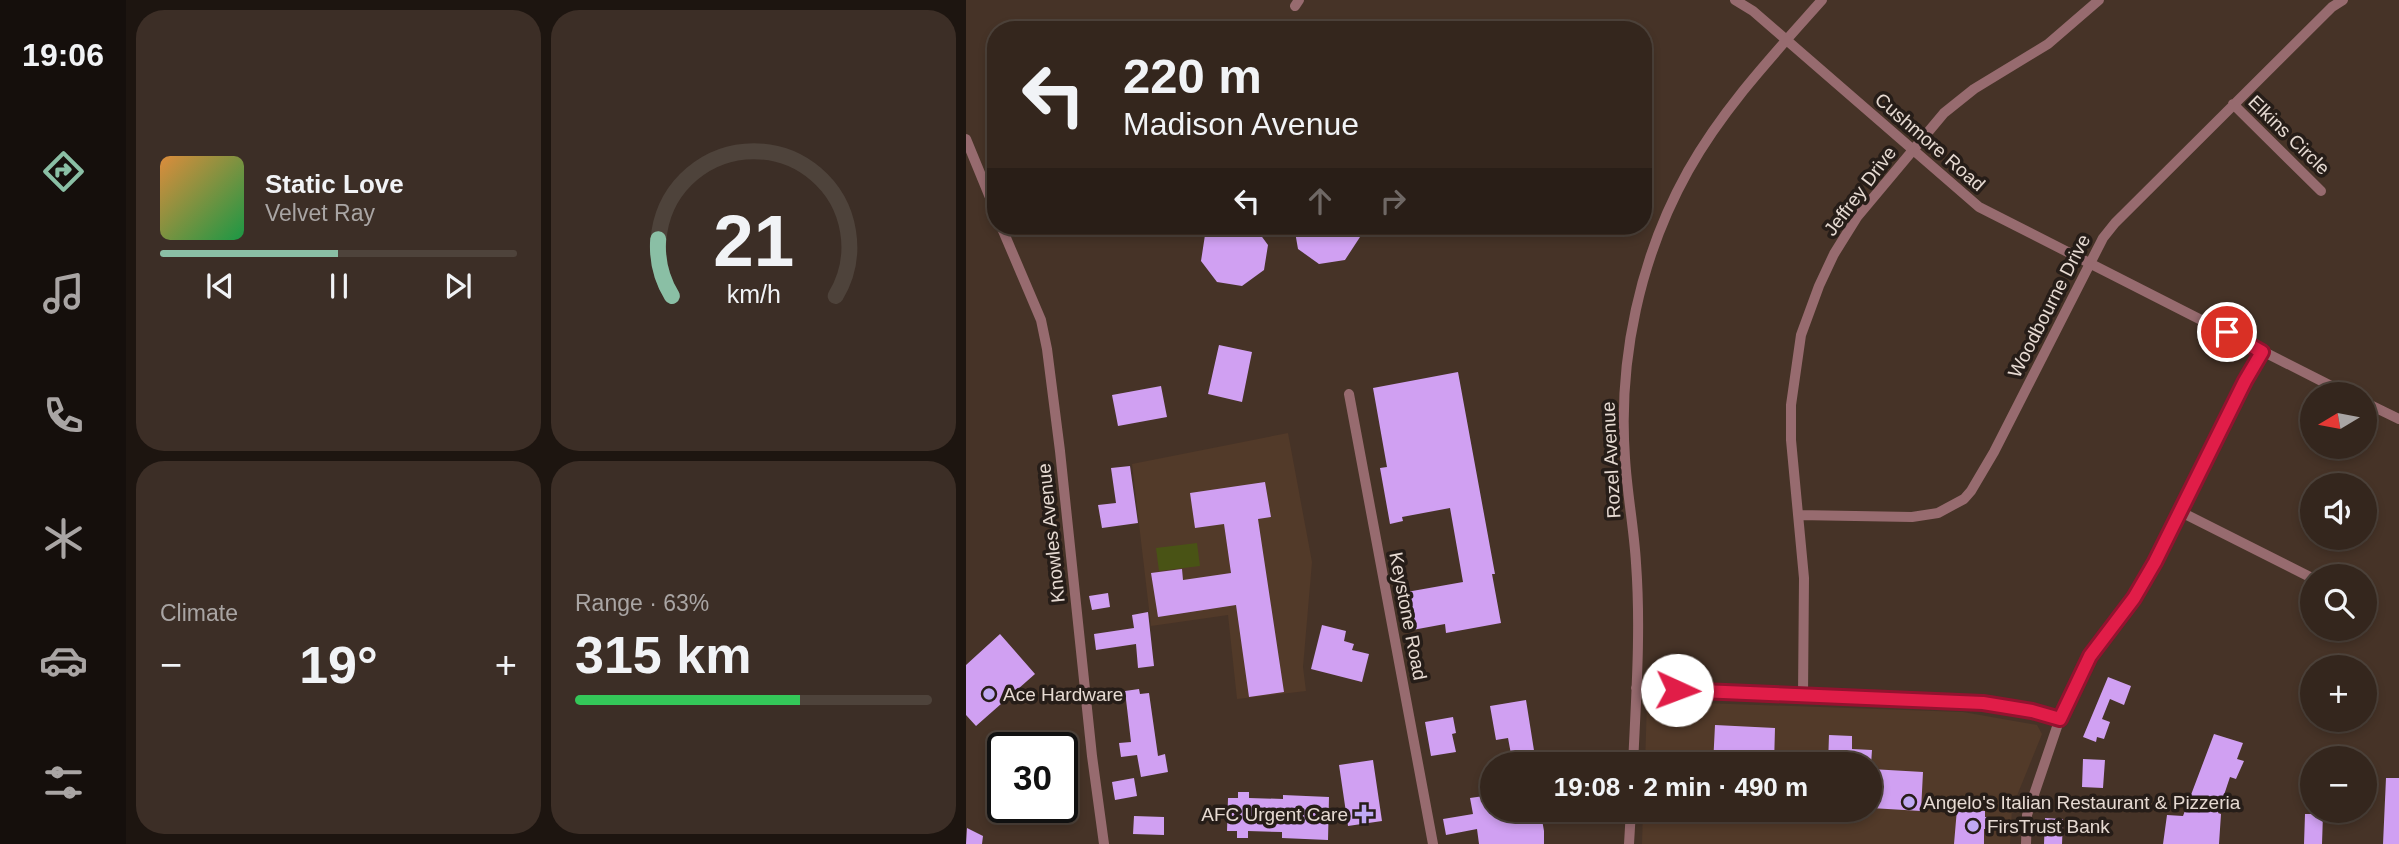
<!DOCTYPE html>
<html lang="en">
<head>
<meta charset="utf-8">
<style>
  :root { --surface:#34261d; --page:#3c2e26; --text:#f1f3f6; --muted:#a9a5a4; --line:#4e433b; --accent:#8abfa5 }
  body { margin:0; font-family:Helvetica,sans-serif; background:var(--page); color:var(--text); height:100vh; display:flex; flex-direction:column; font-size:26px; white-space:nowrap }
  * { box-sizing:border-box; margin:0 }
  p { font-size:23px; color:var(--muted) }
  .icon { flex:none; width:38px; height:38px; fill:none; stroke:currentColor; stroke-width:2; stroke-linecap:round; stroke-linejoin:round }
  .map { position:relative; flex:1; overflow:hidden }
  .panel { display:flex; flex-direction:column; gap:10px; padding:10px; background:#1d1510; width:840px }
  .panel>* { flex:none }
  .hud { position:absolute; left:21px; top:21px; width:665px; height:214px; border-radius:28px; box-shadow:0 4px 10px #0003,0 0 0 2px var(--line); background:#34261d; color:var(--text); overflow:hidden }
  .needle { width:46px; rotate:260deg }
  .controls { position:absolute; left:1334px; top:382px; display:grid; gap:14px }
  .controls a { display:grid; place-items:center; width:77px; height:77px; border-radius:50%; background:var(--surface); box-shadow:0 4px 10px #0003,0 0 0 2px var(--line); font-size:35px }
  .speed { position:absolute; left:21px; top:732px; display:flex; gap:14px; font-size:35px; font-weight:700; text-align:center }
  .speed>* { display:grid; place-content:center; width:91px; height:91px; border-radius:50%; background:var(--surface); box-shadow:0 4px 10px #0003,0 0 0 2px var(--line); line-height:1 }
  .speed .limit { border:4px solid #111; border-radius:10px; background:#fff; color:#111 }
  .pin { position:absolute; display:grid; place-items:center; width:60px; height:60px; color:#fff; margin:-30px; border:4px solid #fff; border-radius:50%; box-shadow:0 2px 7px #0007 }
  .me { position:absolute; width:77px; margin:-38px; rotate:92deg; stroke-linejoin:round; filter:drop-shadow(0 0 5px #0008) }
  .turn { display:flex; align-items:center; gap:24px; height:147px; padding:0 21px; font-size:32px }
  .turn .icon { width:91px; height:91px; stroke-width:2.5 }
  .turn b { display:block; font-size:49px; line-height:60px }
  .lanes { display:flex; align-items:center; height:66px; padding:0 21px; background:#0003; justify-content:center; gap:35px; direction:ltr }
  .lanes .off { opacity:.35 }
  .big { font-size:52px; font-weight:800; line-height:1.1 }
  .panel .tile { flex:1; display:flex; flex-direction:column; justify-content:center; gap:10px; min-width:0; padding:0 24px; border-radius:28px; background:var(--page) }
  .panel .dial { align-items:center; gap:0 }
  .dial svg { height:182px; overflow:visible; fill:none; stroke:var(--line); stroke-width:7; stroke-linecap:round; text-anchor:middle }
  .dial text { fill:var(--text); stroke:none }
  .song { display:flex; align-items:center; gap:21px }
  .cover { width:84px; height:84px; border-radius:10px; background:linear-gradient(135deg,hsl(30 70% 55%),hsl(140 70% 35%)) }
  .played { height:7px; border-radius:4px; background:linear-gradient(90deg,var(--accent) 50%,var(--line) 50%) }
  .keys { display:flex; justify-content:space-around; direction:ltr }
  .heat { display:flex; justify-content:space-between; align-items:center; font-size:38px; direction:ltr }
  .charge { height:10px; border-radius:5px; background:linear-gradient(90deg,#34c759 63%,var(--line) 0) }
  .panel .tiles { flex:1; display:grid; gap:10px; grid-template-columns:repeat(2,1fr) }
  .trip { position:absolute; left:514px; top:752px; width:402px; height:70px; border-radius:35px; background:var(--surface); box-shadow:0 4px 10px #0003,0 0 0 2px var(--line); font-weight:800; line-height:70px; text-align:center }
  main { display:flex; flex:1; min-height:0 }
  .tab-bar { display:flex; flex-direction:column; width:126px; justify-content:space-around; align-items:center; background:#150f0c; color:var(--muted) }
  .tab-bar .icon { width:49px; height:49px }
  .tab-bar .current { color:var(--accent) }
  .tab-bar b { font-size:32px; color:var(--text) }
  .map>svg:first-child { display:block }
</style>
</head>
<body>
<main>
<nav class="tab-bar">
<b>19:06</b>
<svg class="icon current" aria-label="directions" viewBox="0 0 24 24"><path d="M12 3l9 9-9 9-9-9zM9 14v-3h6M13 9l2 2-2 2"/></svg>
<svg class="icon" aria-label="music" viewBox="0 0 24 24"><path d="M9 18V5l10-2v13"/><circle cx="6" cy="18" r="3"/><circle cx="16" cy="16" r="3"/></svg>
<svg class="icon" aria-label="phone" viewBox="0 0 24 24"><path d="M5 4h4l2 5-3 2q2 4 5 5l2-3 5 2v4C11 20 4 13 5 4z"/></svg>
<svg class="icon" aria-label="climate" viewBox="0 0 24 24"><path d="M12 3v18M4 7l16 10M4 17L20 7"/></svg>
<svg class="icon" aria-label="car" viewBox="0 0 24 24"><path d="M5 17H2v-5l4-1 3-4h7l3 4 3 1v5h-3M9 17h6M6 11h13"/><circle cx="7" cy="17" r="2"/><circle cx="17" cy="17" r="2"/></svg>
<svg class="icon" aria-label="filters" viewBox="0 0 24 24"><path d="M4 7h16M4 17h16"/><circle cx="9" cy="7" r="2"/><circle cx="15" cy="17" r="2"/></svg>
</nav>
<section class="panel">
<div class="tiles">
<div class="tile">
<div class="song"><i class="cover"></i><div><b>Static Love</b><p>Velvet Ray</p></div></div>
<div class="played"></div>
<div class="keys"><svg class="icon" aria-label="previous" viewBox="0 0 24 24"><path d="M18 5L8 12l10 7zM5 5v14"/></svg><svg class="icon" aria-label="pause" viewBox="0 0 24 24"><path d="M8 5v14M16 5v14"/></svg><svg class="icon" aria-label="next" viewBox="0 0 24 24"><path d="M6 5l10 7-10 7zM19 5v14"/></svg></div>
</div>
<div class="tile dial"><svg viewBox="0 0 100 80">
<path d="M14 69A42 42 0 1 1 86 69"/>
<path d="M14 69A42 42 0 0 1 8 44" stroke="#8abfa5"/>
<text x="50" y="56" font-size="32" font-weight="700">21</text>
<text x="50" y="72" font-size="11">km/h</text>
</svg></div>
<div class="tile"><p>Climate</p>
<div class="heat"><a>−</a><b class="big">19°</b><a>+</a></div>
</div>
<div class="tile"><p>Range · 63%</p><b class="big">315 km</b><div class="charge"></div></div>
</div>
</section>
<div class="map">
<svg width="1433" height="844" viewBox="0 0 1433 844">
  <rect width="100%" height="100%" fill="#463327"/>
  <path fill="#523a29" d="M 322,433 L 346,562 L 337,667 L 340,691 L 271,699 L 262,615 L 185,626 L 166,464 Z
    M 681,701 L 997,712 L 1071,725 L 1076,734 L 1046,808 L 1044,844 L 676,844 L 677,810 L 905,810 L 905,765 L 679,765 Z"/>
  <path fill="#495315" d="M 231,543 L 234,566 L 193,571 L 190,548 Z"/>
  <path fill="#d0a0f2" d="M 252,226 L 288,226 L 302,245 L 298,270 L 276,286 L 251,282 L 235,261 L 239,235 Z
    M 328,226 L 392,226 L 394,237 L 379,260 L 353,264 L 332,249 Z
    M 253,345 L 286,352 L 276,402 L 242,394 Z
    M 492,372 L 529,574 L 526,574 L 535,623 L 480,633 L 479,624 L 441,631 L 435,593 L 497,582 L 484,508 L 436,517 L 437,521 L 424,524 L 414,468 L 421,467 L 407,388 Z
    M 195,386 L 201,417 L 152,426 L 146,395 Z
    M 164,466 L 172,523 L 136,528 L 132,505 L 150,503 L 145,468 Z
    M 299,482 L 305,517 L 292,519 L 318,692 L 283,697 L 270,605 L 192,617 L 185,573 L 216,569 L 217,580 L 265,573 L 258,524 L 229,528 L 224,493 Z
    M 142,593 L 144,607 L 126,610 L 123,596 Z
    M 182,612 L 188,666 L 172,668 L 170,644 L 130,650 L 128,634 L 168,628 L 166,615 Z
    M 356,625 L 380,631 L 378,641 L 388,644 L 386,650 L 403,654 L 396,682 L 345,669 Z
    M 34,634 L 69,674 L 10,726 L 0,715 L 0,665 Z
    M 1142,677 L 1165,686 L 1158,705 L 1144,699 L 1136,719 L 1144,722 L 1138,739 L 1131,737 L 1130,742 L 1117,737 Z
    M 173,689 L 174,694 L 183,693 L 192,756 L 199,754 L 202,772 L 175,777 L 171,755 L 155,757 L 153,743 L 165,742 L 159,691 Z
    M 560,700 L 570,763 L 547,765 L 542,738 L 530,740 L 524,706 Z
    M 487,717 L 490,733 L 486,734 L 490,752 L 465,756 L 459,722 Z
    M 749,725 L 809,728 L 808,765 L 747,765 Z
    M 1248,734 L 1277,743 L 1271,759 L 1278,761 L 1270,779 L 1264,777 L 1252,813 L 1255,814 L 1253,844 L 1197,844 L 1201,815 L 1217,816 Z
    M 863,735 L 886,736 L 886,749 L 906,750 L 905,765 L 862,765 Z
    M 1117,759 L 1139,760 L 1137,788 L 1116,787 Z
    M 407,760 L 416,821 L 382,826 L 373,765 Z
    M 905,769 L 957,772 L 955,811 L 905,808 Z
    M 168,778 L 171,796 L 149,800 L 146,782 Z
    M 1420,778 L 1433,778 L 1433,844 L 1417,844 Z
    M 272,792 L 283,792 L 283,798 L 317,799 L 317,795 L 363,797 L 362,840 L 316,838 L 316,832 L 282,831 L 282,838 L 271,838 L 271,831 L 261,831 L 262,798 L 272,798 Z
    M 525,795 L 527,810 L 563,810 L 562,816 L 575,814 L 578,831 L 578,844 L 513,844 L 511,829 L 480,835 L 477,819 L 507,814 L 504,798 Z
    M 991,809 L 1019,811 L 1019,817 L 1027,817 L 1027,829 L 1018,829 L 1018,844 L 988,844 Z
    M 1339,814 L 1357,814 L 1356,844 L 1338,844 Z
    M 168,816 L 198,817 L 198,835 L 167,834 Z
    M 1079,818 L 1097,819 L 1096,844 L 1078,844 Z
    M 1,828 L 17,836 L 16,844 L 0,844 Z"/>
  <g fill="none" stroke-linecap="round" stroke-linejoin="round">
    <path stroke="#976b6f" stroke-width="10" d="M 769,0 L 787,11 L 1013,207 L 1381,394
      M 329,6 L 333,0
      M 1267,104 L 1355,191
      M 0,139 L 30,212
      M 35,226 L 75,320 L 81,349 L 94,451 L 126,756 L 138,844
      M 383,394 L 467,844
      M 1398,402 L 1433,419
      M 1215,512 L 1346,578
      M 832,515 L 946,517 L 972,513 L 998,499 L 1005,491 L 1028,452 L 1137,238 L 1149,223 L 1366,7 L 1377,0
      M 670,688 L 1017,703 L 1066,711 L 1094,718
      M 837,695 L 838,578 L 825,440 L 825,405 L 835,335 L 853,286 L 868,254 L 891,217 L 978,113 L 1008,89 L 1082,44 L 1133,0
      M 667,765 C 670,698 675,630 670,563 C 668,528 661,493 659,458 C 652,359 674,257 722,171 C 758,107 808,54 856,0
      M 663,844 L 665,810
      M 1060,844 L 1061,815 L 1094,718 L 1116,670 L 1133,642 L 1168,598 L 1296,352"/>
  </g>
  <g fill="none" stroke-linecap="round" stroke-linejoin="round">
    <defs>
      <path id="route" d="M 711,690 L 1017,703 L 1066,711 L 1094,719 L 1124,656 L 1168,598 L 1189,562 L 1279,381 L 1296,352 L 1261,332"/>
    </defs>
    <use href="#route" stroke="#92132f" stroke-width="18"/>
    <use href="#route" stroke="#e11d48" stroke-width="12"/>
  </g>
  <g fill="#bfa9f4" stroke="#261d18" stroke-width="2.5">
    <circle cx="23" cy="694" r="7"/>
    <circle cx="943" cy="802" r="7"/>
    <path d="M394.5 803.5h7v7h7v7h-7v7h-7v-7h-7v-7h7z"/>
    <circle cx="1007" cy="826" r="7"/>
  </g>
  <g text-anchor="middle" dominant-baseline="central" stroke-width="7" stroke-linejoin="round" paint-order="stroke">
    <g font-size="19" fill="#e6dad2" stroke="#261d18">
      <text transform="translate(1323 135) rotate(44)">Elkins Circle</text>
      <text transform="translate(964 142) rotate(41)">Cushmore Road</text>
      <text transform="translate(894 191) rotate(-53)">Jeffrey Drive</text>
      <text transform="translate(1083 306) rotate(-63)">Woodbourne Drive</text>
      <text transform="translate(645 460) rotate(-93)">Rozel Avenue</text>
      <text transform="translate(85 533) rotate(-96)">Knowles Avenue</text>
      <text transform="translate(442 616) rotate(79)">Keystone Road</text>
    </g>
    <g font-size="19" fill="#e6dad2" stroke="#261d18" text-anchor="start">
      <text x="37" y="694">Ace Hardware</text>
      <text x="957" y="802">Angelo's Italian Restaurant &amp; Pizzeria</text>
      <text x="382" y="814" text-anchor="end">AFC Urgent Care</text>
      <text x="1021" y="826">FirsTrust Bank</text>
    </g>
  </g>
</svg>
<div class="controls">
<a><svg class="needle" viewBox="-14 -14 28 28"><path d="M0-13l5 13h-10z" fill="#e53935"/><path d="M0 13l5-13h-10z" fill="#a9a5a4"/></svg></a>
<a><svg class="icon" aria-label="sound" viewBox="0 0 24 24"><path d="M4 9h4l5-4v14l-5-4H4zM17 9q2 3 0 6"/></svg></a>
<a><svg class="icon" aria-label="search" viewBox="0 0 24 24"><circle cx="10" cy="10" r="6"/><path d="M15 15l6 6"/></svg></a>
<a>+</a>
<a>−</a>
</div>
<div class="speed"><div class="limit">30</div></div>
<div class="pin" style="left:1261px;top:332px;background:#d93025"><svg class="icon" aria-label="arrive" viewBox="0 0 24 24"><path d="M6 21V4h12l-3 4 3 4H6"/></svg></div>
<svg class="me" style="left:711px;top:690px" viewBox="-20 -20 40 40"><circle r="19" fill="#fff"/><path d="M0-13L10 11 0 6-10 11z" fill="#e11d48"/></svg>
<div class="trip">19:08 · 2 min · 490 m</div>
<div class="hud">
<div class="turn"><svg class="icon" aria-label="left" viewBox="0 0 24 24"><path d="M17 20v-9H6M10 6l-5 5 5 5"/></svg><div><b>220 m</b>Madison Avenue</div></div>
<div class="lanes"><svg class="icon" aria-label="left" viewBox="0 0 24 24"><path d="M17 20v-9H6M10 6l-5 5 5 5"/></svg><svg class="icon off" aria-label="ahead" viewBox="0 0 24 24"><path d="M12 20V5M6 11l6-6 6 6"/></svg><svg class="icon off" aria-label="right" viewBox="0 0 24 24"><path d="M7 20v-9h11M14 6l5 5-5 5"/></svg></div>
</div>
</div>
</main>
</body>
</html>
